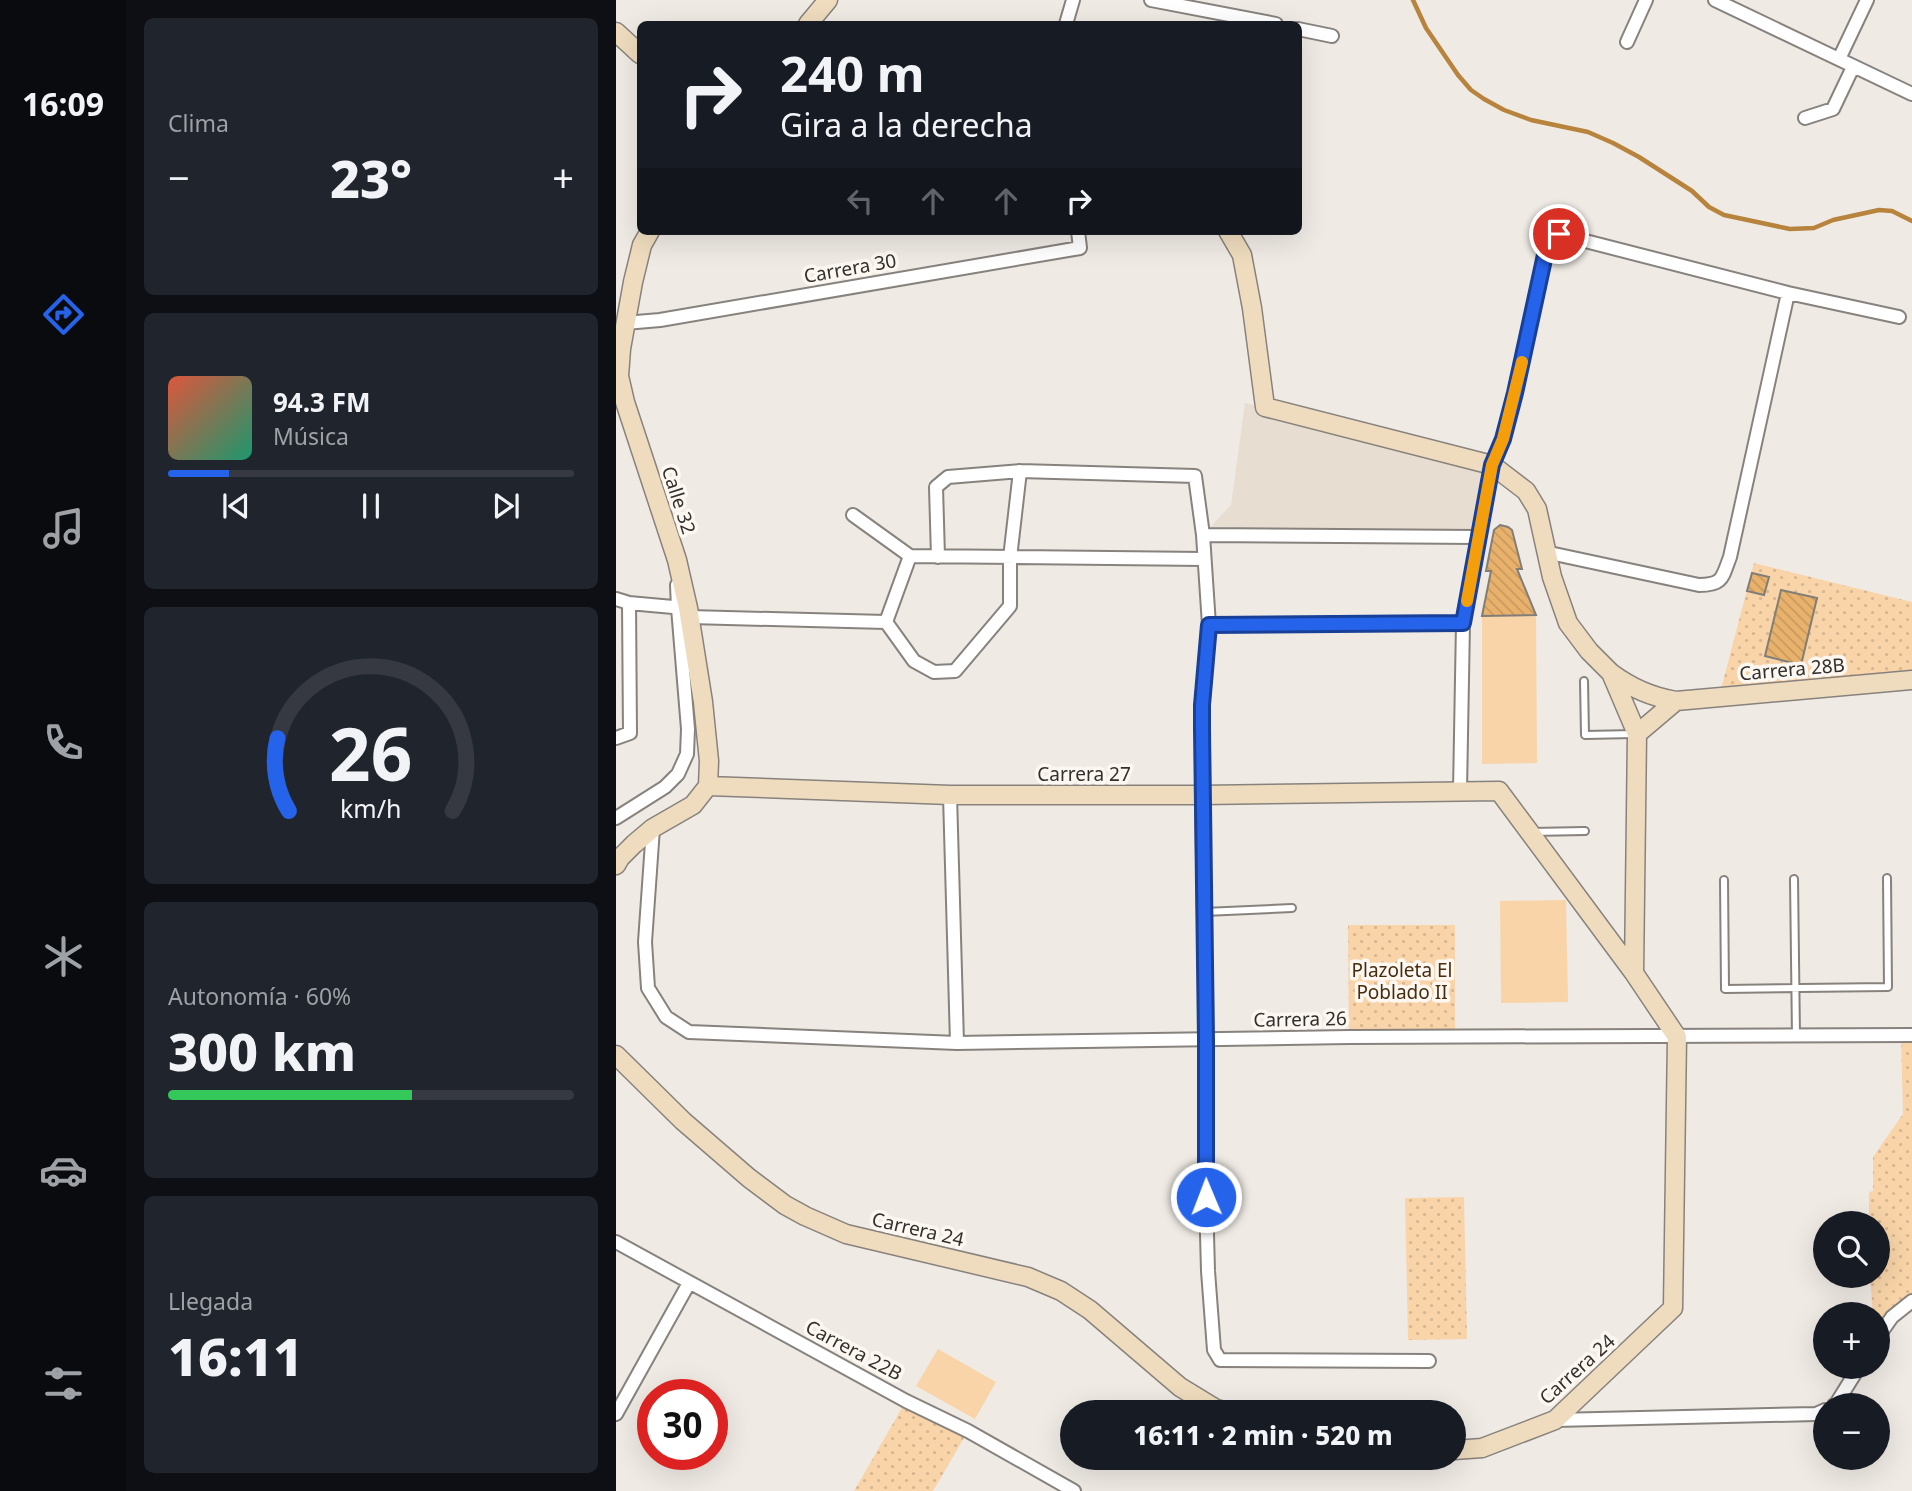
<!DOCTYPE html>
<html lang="es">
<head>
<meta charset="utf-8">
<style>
  :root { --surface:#171b24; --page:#20242c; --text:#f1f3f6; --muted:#9ea1a6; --line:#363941; --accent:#2563eb }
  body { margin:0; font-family:"Noto Sans",sans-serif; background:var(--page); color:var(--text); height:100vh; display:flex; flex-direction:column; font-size:26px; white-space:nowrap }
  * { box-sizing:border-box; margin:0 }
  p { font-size:23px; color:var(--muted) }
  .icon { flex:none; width:38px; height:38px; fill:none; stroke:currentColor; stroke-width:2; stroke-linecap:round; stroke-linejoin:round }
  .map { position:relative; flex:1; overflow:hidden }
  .panel { display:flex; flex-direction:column; gap:18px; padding:18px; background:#0d0f14; width:490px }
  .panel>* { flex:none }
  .hud { position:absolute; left:21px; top:21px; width:665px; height:214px; border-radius:10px; box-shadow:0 7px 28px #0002; background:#171b24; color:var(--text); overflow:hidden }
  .fabs { position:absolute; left:1197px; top:1211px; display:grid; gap:14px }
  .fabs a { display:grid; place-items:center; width:77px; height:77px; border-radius:50%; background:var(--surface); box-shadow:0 7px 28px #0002; font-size:35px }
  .speed { position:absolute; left:21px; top:1379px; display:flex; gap:14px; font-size:35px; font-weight:700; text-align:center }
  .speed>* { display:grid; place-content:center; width:91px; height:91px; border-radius:50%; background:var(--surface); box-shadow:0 7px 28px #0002; line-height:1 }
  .speed .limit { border:10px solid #d22; background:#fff; color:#111 }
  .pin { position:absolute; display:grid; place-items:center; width:60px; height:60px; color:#fff; margin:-30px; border:4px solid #fff; border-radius:50%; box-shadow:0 2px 7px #0007 }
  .me { position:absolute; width:77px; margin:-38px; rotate:359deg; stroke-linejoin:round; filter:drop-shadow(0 0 5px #0008) }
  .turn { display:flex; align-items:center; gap:24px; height:147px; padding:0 28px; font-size:32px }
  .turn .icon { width:91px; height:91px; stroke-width:2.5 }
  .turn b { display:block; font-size:49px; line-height:60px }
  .lanes { display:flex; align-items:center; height:66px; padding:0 28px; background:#0003; justify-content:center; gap:35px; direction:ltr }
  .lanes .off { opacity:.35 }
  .big { font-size:52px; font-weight:800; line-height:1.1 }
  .panel .card { flex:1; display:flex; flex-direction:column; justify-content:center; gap:10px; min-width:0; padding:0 24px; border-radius:10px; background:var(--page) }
  .panel .dial { align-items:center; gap:0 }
  .dial svg { height:182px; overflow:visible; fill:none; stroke:var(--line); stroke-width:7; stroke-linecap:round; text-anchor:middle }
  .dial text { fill:var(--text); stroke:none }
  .song { display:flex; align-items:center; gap:21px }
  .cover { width:84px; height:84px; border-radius:10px; background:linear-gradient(135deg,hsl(10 70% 55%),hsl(160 70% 35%)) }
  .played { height:7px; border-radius:4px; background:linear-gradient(90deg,var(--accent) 15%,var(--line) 15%) }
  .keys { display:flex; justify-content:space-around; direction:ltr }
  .heat { display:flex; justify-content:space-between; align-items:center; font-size:38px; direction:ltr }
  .charge { height:10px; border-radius:5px; background:linear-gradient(90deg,#34c759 60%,var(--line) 0) }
  .trip { position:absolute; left:444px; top:1400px; width:406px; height:70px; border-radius:35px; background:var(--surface); box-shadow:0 7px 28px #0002; font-weight:800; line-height:70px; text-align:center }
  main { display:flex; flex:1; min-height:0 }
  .tabs { display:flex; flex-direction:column; width:126px; justify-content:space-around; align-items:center; background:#090b0e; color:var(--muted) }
  .tabs .icon { width:49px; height:49px }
  .tabs .active { color:var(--accent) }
  .tabs b { font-size:32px; color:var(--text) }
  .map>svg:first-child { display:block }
</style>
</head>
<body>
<main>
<nav class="tabs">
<b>16:09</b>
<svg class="icon active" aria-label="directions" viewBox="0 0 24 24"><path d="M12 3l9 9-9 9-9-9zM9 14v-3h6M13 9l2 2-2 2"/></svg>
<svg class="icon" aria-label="music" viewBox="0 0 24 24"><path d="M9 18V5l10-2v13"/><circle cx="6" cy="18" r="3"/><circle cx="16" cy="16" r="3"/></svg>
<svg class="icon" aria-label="phone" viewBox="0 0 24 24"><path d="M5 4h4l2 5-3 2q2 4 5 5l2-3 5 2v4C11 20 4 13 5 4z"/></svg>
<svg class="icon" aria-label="climate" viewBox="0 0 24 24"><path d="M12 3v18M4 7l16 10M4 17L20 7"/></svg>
<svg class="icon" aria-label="car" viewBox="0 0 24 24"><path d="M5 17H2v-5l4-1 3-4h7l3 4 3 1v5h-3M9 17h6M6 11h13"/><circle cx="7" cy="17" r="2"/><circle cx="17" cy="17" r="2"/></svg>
<svg class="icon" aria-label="filters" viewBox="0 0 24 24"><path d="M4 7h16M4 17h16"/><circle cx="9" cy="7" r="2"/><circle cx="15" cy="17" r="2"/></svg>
</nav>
<section class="panel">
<div class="card"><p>Clima</p>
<div class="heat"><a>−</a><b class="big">23°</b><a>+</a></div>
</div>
<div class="card">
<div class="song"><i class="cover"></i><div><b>94.3 FM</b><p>Música</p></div></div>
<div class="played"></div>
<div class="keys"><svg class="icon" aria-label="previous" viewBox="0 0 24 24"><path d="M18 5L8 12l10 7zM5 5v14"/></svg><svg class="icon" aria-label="pause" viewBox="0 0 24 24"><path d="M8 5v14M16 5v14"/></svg><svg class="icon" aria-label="next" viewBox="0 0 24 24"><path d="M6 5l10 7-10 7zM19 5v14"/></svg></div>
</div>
<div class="card dial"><svg viewBox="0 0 100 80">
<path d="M14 69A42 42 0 1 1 86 69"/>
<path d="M14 69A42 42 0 0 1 9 37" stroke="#2563eb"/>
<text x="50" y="56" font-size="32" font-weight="700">26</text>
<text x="50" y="72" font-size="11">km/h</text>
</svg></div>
<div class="card"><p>Autonomía · 60%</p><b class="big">300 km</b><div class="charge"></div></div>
<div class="card"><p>Llegada</p><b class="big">16:11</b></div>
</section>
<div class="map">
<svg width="1296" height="1491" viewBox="0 0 1296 1491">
  <defs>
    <pattern id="park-dots" width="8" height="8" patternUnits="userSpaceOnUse" patternTransform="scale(1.75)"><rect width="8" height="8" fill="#f9d4a8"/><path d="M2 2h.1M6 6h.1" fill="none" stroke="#d6b691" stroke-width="1.8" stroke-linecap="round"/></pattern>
    <pattern id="building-back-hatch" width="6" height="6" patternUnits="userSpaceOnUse" patternTransform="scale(1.75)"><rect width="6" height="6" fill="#e9b26c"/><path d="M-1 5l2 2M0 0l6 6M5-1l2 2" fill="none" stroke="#c8995e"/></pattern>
  </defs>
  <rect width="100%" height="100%" fill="#efeae4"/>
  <path fill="#e7ddd1" d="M 629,403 L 876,465 L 863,537 L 587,535 L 615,505 Z"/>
  <path fill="url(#park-dots)" d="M 1138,563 L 1296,602 L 1296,680 L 1103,697 Z
    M 732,925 L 839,925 L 839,1037 L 733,1037 Z
    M 1285,1035 L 1296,1035 L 1296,1301 L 1262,1337 L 1262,1314 L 1257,1314 L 1254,1276 L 1262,1276 L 1262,1223 L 1253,1223 L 1253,1192 L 1257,1191 L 1257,1157 L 1287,1114 Z
    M 848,1197 L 851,1339 L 792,1340 L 789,1198 Z
    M 290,1401 L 352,1431 L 317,1491 L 238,1491 Z"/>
  <path fill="#f9d4a8" d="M 920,615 L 921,763 L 866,764 L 866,616 Z
    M 950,900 L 952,1002 L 885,1003 L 884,901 Z
    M 322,1349 L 380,1382 L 359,1419 L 300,1386 Z"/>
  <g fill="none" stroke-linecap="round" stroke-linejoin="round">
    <path stroke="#b7833d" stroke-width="4.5" d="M 797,0 L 810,28 L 842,75 L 855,90 L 868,99 L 888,110 L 915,120 L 972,132 L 997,143 L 1023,157 L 1076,191 L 1093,207 L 1108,215 L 1174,229 L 1198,228 L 1217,220 L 1263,210 L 1276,211 L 1296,221"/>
  </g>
  <path fill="url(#building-back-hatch)" stroke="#817d77" stroke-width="2" d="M 884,525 L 892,527 L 896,530 L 906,569 L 901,569 L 920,615 L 866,616 L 875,571 L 870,571 L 878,530 Z
    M 1136,573 L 1153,577 L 1148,595 L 1131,591 Z
    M 1165,590 L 1201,598 L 1185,665 L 1149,656 Z"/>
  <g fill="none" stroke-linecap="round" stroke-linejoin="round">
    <defs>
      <path id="lane" d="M 968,681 L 969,735 L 1018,734
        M 915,832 L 969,831
        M 1178,879 L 1180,1036
        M 1108,880 L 1109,989 L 1272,987 L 1271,878
        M 588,912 L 676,908"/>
      <path id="street" d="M 535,0 L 660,24
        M 1099,0 L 1296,94
        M 450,24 L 457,0
        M 682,29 L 716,36
        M 1011,42 L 1030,0
        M 1223,59 L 1251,0
        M 1189,118 L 1217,109 L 1237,67
        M 9,323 L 44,320 L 464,248 L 462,231
        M 237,515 L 294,556 L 588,559
        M 587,535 L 863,537
        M 929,552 L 1083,585 C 1107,585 1106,578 1114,557 L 1172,293
        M 322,557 L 320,487 L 332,477 L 404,471 L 579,476 L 587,535 L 593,625 L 586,705 L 586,795 L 590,1040 L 590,1197 L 592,1271 L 598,1350 L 604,1360 L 813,1361
        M 0,599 L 13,603 L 68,608
        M 74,617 L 270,622
        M 270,622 L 298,661 L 318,672 L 339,671 L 394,606 L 394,558 L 404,471
        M 270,622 L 294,556
        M 593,625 L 847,623
        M 0,738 L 14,733 L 13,603
        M 844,791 L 847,623 L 876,465 L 887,439 L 904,371 L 932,241 L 942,234 L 1172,293 L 1283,317
        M 334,795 L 341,1043
        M 0,818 L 49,787 L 62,774 L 71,754 L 72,729 L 62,608 L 61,585
        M 37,828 L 29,942 L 32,988 L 50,1017 L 73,1032 L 341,1043 L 733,1037 L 1296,1035
        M 0,1242 L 290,1401 L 352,1431 L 458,1491
        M 1262,1337 L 1276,1317 L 1296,1301
        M 1218,1405 L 1220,1404 L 1243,1367
        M 0,1414 L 73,1283
        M 939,1420 L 1200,1414 L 1209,1410"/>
      <path id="secondary" d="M 192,24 L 212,0
        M 0,32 L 24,54
        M 34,231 L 26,245 L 17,282 L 5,349 L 3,376 L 9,402 L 61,560 L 72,608 L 87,702 L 93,761 L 92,786
        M 612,231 L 626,255 L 636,308 L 649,407 L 876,465 L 910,491 L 921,509 L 936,577 L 952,623 L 973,651 L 995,673 L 1021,734 L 1018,973
        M 995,673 C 1015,688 1035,697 1060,701 L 1296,680
        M 1021,734 L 1060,701
        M 92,786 L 334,795 L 586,795 L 883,791 L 1018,973 L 1061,1037 L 1057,1308 L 939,1420 L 866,1448 L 838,1450
        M 0,865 L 4,858 L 18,844 L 37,828 L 77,805 L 92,786
        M 0,1055 L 67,1121 L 133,1178 L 169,1205 L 189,1216 L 230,1234 L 412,1277 L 445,1291 L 474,1310 L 564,1387 L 600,1409 L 613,1412"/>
    </defs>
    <use href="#lane" stroke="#87827d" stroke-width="10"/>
    <use href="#street" stroke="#87827d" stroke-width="16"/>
    <use href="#secondary" stroke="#87827d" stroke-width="21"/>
    <use href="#lane" stroke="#fff" stroke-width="6"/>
    <use href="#street" stroke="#fff" stroke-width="12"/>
    <use href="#secondary" stroke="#efdcbe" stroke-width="18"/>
  </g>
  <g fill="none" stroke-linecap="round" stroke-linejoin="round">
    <defs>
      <path id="route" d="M 590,1197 L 590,1040 L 586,728 L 586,705 L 593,625 L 847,623 L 876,465 L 887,439 L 899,393 L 932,241 L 943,234"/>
    </defs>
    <use href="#route" stroke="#184099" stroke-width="18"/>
    <use href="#route" stroke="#2563eb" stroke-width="12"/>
    <path stroke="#f59e0b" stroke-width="12" d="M 851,601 L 876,465 L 887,439 L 906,362"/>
  </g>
  <g text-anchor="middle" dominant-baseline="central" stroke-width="7" stroke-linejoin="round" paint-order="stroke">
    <g font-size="19" fill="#32302d" stroke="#fdf7f1">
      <text transform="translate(234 268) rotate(-10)">Carrera 30</text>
      <text transform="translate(63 500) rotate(72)">Calle 32</text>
      <text transform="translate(1176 669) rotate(-5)">Carrera 28B</text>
      <text x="468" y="774">Carrera 27</text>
      <text transform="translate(684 1019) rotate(-1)">Carrera 26</text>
      <text transform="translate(302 1229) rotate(13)">Carrera 24</text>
      <text transform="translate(238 1350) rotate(28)">Carrera 22B</text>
      <text transform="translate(961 1369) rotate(-42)">Carrera 24</text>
    </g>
    <g font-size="19" fill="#452e10" stroke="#fdf7f1">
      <text x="786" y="970">Plazoleta El<tspan x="786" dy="22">Poblado II</tspan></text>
    </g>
  </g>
</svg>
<div class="fabs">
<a><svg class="icon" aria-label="search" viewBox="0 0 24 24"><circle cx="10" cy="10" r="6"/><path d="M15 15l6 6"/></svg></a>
<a>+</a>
<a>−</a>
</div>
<div class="speed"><div class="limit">30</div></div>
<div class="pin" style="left:943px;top:234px;background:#d93025"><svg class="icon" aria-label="arrive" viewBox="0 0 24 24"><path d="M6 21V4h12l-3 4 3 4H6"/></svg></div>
<svg class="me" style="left:590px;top:1197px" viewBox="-20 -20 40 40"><circle r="17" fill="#2563eb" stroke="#fff" stroke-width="3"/><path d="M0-11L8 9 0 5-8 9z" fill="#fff"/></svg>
<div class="trip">16:11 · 2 min · 520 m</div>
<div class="hud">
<div class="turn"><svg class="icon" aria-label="right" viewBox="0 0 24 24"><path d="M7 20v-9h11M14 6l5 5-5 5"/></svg><div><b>240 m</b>Gira a la derecha</div></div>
<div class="lanes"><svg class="icon off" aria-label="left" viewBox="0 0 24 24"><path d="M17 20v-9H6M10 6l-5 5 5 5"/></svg><svg class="icon off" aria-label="ahead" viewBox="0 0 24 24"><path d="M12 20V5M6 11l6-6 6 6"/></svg><svg class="icon off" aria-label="ahead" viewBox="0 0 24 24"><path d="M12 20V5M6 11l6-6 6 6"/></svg><svg class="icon" aria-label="right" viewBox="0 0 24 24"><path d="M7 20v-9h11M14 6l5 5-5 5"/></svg></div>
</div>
</div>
</main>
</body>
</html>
